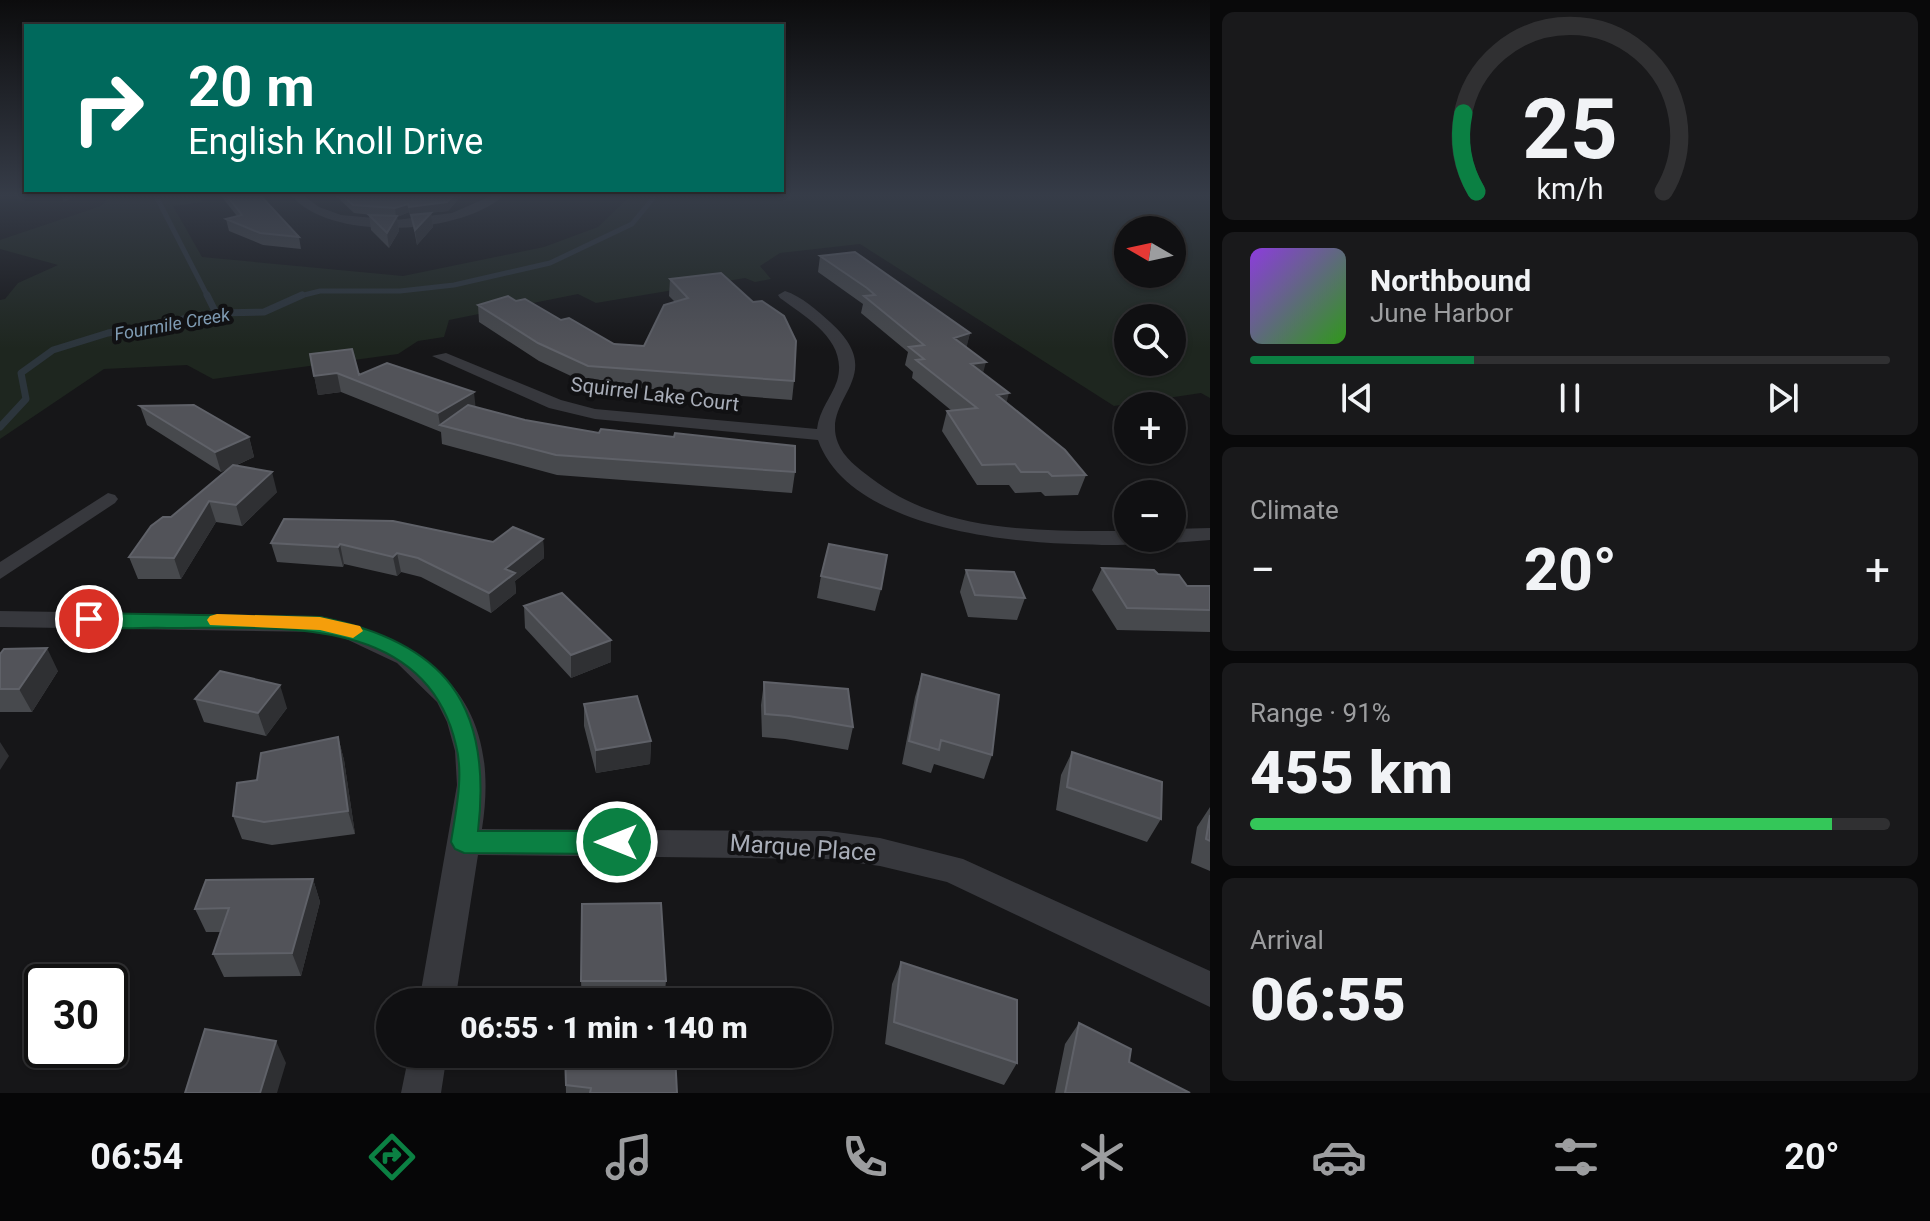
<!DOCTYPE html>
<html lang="en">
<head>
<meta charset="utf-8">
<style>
  :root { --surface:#101012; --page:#19191b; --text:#f1f3f6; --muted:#9c9d9f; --line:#303032; --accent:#0b8043 }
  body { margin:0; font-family:Roboto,sans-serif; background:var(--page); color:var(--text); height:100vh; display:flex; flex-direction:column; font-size:30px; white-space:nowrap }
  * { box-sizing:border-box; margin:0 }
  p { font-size:26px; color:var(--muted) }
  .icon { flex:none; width:44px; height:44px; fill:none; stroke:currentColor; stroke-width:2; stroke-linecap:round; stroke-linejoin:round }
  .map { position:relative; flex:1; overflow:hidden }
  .panel { display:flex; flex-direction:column; gap:12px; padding:12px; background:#09090a; width:720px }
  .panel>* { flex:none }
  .guide { position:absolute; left:24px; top:24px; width:760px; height:168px; border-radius:0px; box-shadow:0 2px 6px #0004,0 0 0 2px var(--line); background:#00695c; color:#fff; overflow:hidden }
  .needle { width:52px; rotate:279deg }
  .controls { position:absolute; left:1114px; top:216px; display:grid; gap:16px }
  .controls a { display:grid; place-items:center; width:72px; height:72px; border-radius:50%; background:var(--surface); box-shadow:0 2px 6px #0004,0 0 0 2px var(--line); font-size:40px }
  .speed { position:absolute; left:24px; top:964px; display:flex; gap:16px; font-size:40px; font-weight:700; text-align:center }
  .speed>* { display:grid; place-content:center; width:104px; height:104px; border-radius:50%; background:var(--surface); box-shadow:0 2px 6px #0004,0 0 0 2px var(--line); line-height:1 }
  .speed .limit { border:4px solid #111; border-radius:12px; background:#fff; color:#111 }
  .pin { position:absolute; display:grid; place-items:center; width:68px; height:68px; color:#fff; margin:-34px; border:4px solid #fff; border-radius:50%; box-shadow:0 2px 8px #0007 }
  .me { position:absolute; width:88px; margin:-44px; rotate:270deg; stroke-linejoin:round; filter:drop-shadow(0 0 6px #0008) }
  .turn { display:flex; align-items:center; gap:28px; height:168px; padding:0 32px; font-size:36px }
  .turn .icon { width:104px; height:104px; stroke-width:2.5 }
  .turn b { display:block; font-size:56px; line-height:68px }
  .big { font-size:60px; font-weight:800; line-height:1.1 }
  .panel .card { flex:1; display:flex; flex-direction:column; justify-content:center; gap:12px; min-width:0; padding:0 28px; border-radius:12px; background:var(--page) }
  .panel .dial { align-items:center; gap:0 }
  .dial svg { height:208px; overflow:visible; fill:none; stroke:var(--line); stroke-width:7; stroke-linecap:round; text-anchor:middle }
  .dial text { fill:var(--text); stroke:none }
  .song { display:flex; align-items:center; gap:24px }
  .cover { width:96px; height:96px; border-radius:12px; background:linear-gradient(135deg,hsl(270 70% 55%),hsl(110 70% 35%)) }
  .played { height:8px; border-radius:4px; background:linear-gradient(90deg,var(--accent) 35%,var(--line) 35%) }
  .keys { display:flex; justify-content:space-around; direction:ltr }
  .heat { display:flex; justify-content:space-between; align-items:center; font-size:44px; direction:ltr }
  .charge { height:12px; border-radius:6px; background:linear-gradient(90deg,#34c759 91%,var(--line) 0) }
  .trip { position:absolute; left:376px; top:988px; width:456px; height:80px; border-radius:40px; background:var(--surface); box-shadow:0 2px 6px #0004,0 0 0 2px var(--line); font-weight:800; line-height:80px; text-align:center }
  .tabs { display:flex; height:128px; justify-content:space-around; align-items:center; background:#060607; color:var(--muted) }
  .tabs .icon { width:56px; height:56px }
  .tabs .on { color:var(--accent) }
  .tabs b { font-size:36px; color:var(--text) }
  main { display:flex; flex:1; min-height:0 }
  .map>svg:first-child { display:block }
</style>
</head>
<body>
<main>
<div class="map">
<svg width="1210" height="1093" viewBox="0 0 1210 1093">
  <rect width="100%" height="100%" fill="#161618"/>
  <path fill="#1e261f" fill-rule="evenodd" d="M 110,196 L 199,196 L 203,202 L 173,206 L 202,257 L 403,276 L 544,247 L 598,227 L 630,196 L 1210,196 L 1210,398 L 1201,393 L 1114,406 L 860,244 L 780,253 L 760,266 L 771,279 L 755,282 L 745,278 L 596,303 L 578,294 L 449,320 L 444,337 L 418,341 L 398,354 L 213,379 L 187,365 L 104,369 L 0,439 L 0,300 L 5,299 L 18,283 L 58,265 L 0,249 L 0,240 L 101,206 ZM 1128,230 L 1172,230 L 1172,274 L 1128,274 ZM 1128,318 L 1172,318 L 1172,362 L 1128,362 Z"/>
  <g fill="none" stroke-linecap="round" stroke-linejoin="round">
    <path stroke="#2c353c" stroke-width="5" d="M 156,196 L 208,297
      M 296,297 L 320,291 L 400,291 L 454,285 L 550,263 L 632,224 L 655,196"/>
    <path stroke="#2c353c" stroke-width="7" d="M 207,295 L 216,313
      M 0,427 L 26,399 L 21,373 L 53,350 L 108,333 L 216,313 L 264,312 L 302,295"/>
    <path fill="#37383d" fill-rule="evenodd" d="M 292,196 L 304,196 L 319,207 L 341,215 L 396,220 L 452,213 L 491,196 L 503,196 C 460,235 331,242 292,196 Z
      M 785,291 C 801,296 818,311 830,322 C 891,377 820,397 838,443 C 844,458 858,468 871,478 C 943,534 1041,531 1128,531 L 1128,538 L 1139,538 L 1136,543 C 1116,547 1094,544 1074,544 C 998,542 848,525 818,440 L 595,419 L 549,408 L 432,356 L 446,353 L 561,400 L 595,409 L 817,429 C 819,410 831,398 837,381 C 849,341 807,318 780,298 L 778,295 Z
      M 108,493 L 115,495 L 118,499 L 115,503 L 0,579 L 0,562 Z
      M 1210,528 L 1210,540 L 1172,543 L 1163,538 L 1172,538 L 1172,529 Z
      M 0,611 L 320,616 C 436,645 502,701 482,829 L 829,831 L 880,838 L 963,859 L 1210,971 L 1210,1007 L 947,882 L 880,866 L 829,859 L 478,855 L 455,1002 L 419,1002 L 457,785 L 455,751 L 447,722 L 437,702 L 397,663 L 344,638 L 320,632 L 0,627 Z
      M 409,1054 L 447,1054 L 441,1093 L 401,1093 Z"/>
  </g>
  <path fill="#47494d" d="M 221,196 L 261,196 L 299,237 L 301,249 L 263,245 L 229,231 L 226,219 L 237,216 Z
    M 336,196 L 461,196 L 448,211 L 416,214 L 431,213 L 433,227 L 417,245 L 411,215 L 410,215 L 409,212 L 397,217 L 399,231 L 389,248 L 371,230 L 369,215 L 381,216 L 354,213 Z
    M 820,256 L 970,333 L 966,347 L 983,373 L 1007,403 L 1086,475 L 1078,495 L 1045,496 L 1041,492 L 1015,493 L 1009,485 L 977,485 L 942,431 L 947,411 L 952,411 L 912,378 L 913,372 L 905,365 L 908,352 L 861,313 L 863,304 L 818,272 Z
    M 670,279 L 794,381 L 792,400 L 588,384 L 539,361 L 479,322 L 478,305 L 516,301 L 614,344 L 644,346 L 675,302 L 669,296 Z
    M 310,354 L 359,375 L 525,420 L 795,472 L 792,493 L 557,475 L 442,444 L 441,432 L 341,392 L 318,395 Z
    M 140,406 L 249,437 L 254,457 L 235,466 L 277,492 L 242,526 L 216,522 L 181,579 L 138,579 L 129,557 L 171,517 L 229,468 L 221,472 L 147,425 Z
    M 543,539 L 544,558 L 515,581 L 516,593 L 491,613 L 421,577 L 401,572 L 397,576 L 344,564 L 343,567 L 277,562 L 271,543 L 493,542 Z
    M 1102,568 L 1158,574 L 1187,586 L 1210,586 L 1210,632 L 1117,630 L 1092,590 Z
    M 966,570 L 1025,598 L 1017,620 L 968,617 L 960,592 Z
    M 821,576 L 881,589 L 875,611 L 817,598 Z
    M 524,606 L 611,640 L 611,662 L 571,678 L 525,628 Z
    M 0,654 L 58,671 L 32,712 L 0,712 Z
    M 922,674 L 992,755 L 984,779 L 934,764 L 931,773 L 902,764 L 915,697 Z
    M 764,682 L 853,727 L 848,750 L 785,739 L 762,737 L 761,705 Z
    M 195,699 L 287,708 L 266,736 L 204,722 Z
    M 584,704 L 651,741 L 650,764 L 596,773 L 584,726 Z
    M 338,737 L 344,760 L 355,834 L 272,845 L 242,839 L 233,816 L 257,780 Z
    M 1072,752 L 1161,819 L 1147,842 L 1056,810 L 1061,775 Z
    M 1210,807 L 1210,871 L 1191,863 L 1197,827 Z
    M 313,879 L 320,902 L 301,976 L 224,977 L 213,954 L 221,932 L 206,932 L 195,909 Z
    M 901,962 L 1017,1063 L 1004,1085 L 885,1044 L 892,984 Z
    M 581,981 L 666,981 L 664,1002 L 582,1002 Z
    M 1079,1023 L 1129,1062 L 1190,1093 L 1055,1093 L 1065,1044 Z
    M 565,1054 L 677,1093 L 566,1093 Z"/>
  <path fill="#2f3033" d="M 61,196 L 76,196 L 64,202 Z
    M 453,196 L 461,196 L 448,211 L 410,215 L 409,207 Z
    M 408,204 L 409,212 L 397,217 L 399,231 L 389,248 L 387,233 L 396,217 L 395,208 Z
    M 431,213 L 433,227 L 417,245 L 415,230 Z
    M 970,333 L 966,350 L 954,338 Z
    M 986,362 L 981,381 L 971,364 Z
    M 337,373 L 341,392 L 318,395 L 314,376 Z
    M 474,392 L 476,411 L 440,425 L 438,413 Z
    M 1009,393 L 1004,412 L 997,395 Z
    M 249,437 L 254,457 L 221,472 L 215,452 Z
    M 272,472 L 277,492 L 242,526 L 236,505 Z
    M 209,501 L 216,522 L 181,579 L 174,558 Z
    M 543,539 L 544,558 L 515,581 L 516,593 L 491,613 L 489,593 L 505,569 Z
    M 340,544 L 344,564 L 343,567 L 338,547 Z
    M 397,553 L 401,572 L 397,576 L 393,557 Z
    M 611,640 L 611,662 L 571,678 L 571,655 Z
    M 47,648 L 58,671 L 32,712 L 19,689 Z
    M 280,685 L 287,708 L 266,736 L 258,713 Z
    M 338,737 L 344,760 L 355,834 L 348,811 Z
    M 651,741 L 650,764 L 596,773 L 596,750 Z
    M 0,742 L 9,756 L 0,770 Z
    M 313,879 L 320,902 L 301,976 L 292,953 Z
    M 276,1041 L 286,1063 L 277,1093 L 260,1093 Z"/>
  <path fill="#525359" stroke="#5f6168" stroke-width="2" d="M 227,196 L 261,196 L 299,237 L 260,233 L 226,219 L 242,215 Z
    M 343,196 L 453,196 L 447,202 L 409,207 L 408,204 L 395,208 L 353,205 Z
    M 431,213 L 415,230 L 411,215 Z
    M 369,215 L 397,216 L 387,233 Z
    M 855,252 L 970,333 L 954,338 L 986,362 L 971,364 L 1009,393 L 997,395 L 1065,450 L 1086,475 L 1052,476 L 1048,472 L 1021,472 L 1015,464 L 982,465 L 947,411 L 977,408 L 916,360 L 924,359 L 909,347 L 924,345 L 864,296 L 875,295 L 867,288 L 820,256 Z
    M 721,273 L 753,302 L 762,301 L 784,316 L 796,341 L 794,381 L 588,366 L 538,343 L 478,305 L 508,296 L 516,301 L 525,299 L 561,320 L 569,318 L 614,344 L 644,346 L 664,305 L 688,298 L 670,279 Z
    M 352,349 L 359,375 L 387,363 L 474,392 L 438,413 L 337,373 L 314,376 L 310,354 Z
    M 194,405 L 249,437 L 215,452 L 140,406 Z
    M 468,405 L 525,420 L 599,433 L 601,429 L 674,437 L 675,433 L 795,446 L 795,472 L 556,455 L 440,425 Z
    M 233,465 L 272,472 L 236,505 L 209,501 L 174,558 L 129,557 L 151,526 L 163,517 L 171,517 Z
    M 284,519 L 393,521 L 493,542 L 513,527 L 543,539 L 505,569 L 515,573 L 489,593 L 418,558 L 397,553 L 393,557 L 340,544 L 338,547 L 271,543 Z
    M 829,544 L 887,555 L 881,589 L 821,576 Z
    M 1102,568 L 1154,570 L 1158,574 L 1179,575 L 1187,586 L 1210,586 L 1210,610 L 1127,608 Z
    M 966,570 L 1014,572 L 1025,598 L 975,595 Z
    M 562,593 L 611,640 L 571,655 L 524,606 Z
    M 47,648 L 19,689 L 0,689 L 0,654 L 4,649 Z
    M 220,671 L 280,685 L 258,713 L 195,699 Z
    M 922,674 L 999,695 L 992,755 L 941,740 L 939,750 L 909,741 Z
    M 764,682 L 848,689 L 853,727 L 789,716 L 765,714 Z
    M 637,696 L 651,741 L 596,750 L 584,704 Z
    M 338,737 L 348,811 L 264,822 L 233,816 L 237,783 L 257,780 L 261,753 Z
    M 1072,752 L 1162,782 L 1161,819 L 1067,787 Z
    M 1210,815 L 1210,841 L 1206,839 Z
    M 313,879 L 292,953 L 213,954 L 229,908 L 195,909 L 206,880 Z
    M 661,903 L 666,981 L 581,981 L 582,904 Z
    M 901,962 L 1017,1000 L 1017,1063 L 894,1022 Z
    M 1079,1023 L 1131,1049 L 1129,1062 L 1190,1093 L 1065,1093 Z
    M 205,1029 L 276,1041 L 260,1093 L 185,1093 Z
    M 565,1054 L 675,1054 L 677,1093 L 590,1093 L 591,1088 L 566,1085 Z"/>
  <linearGradient id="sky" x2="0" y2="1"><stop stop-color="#0c0c0d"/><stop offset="0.56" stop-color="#363c48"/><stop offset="1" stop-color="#363c48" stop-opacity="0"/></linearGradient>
  <rect width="1210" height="349" fill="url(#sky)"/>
  <path fill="#0b8043" stroke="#07532c" stroke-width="2" d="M 89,613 L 320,617 C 444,642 493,703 478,831 L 617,831 L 626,835 L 630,842 L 626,850 L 617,854 L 464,853 L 455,849 L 451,842 C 456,810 464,776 456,745 C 425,611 272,629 167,628 C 140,627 108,631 82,624 L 79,619 L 82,615 Z"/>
  <path fill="#f59e0b" d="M 217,614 L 320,617 L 360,626 L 363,631 L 353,638 L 320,630 L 210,625 L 207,620 L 210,616 Z"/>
  <g text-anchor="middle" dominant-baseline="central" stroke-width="8" stroke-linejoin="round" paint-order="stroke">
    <g font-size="18" font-style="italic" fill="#7f9bb3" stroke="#111113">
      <text transform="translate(172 324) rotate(-10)">Fourmile Creek</text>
    </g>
    <g font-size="20" fill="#a8adb8" stroke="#111113">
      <text transform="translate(655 394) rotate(7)">Squirrel Lake Court</text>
    </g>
    <g font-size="24" fill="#a8adb8" stroke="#111113">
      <text transform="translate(803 848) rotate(4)">Marque Place</text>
    </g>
  </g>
</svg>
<div class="controls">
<a><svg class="needle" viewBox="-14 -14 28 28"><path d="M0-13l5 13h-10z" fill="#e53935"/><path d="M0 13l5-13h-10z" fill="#9c9d9f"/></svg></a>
<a><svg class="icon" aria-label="search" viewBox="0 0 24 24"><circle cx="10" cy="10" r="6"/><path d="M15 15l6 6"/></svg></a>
<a>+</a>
<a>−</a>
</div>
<div class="speed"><div class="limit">30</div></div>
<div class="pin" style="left:89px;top:619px;background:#d93025"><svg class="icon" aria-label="arrive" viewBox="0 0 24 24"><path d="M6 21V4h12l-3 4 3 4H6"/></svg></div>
<svg class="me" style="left:617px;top:842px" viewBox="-20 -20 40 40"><circle r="17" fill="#0b8043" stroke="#fff" stroke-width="3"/><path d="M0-11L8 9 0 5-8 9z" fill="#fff"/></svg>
<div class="trip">06:55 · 1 min · 140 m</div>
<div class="guide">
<div class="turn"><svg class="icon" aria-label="right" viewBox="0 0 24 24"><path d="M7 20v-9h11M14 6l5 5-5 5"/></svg><div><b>20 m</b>English Knoll Drive</div></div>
</div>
</div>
<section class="panel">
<div class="card dial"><svg viewBox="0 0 100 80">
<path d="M14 69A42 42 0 1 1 86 69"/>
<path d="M14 69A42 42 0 0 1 9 39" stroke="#0b8043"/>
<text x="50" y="56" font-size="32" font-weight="700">25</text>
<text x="50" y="72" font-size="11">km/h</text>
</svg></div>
<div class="card">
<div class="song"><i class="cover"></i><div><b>Northbound</b><p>June Harbor</p></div></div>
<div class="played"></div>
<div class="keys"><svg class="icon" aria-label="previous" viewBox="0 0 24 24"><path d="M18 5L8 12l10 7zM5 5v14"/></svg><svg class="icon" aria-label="pause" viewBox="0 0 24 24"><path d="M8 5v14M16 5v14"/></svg><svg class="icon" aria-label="next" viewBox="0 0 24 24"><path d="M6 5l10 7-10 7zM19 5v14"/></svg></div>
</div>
<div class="card"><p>Climate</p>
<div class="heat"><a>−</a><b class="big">20°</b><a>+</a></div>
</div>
<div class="card"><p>Range · 91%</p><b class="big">455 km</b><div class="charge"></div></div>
<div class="card"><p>Arrival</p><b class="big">06:55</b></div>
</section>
</main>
<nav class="tabs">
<b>06:54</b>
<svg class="icon on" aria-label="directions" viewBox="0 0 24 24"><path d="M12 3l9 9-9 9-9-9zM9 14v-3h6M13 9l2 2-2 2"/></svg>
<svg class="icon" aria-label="music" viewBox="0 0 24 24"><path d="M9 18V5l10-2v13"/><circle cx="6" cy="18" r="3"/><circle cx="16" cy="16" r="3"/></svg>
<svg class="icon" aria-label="phone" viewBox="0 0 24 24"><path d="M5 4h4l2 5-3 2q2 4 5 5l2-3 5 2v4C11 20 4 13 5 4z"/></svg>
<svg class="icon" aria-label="climate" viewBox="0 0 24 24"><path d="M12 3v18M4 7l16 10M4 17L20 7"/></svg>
<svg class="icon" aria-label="car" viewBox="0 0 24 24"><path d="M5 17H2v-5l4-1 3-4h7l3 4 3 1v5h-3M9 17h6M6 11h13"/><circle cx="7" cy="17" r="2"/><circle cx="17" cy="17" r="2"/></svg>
<svg class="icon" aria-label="filters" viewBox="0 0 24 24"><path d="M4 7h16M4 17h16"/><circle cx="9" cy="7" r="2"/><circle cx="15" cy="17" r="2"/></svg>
<b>20°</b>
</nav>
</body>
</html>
